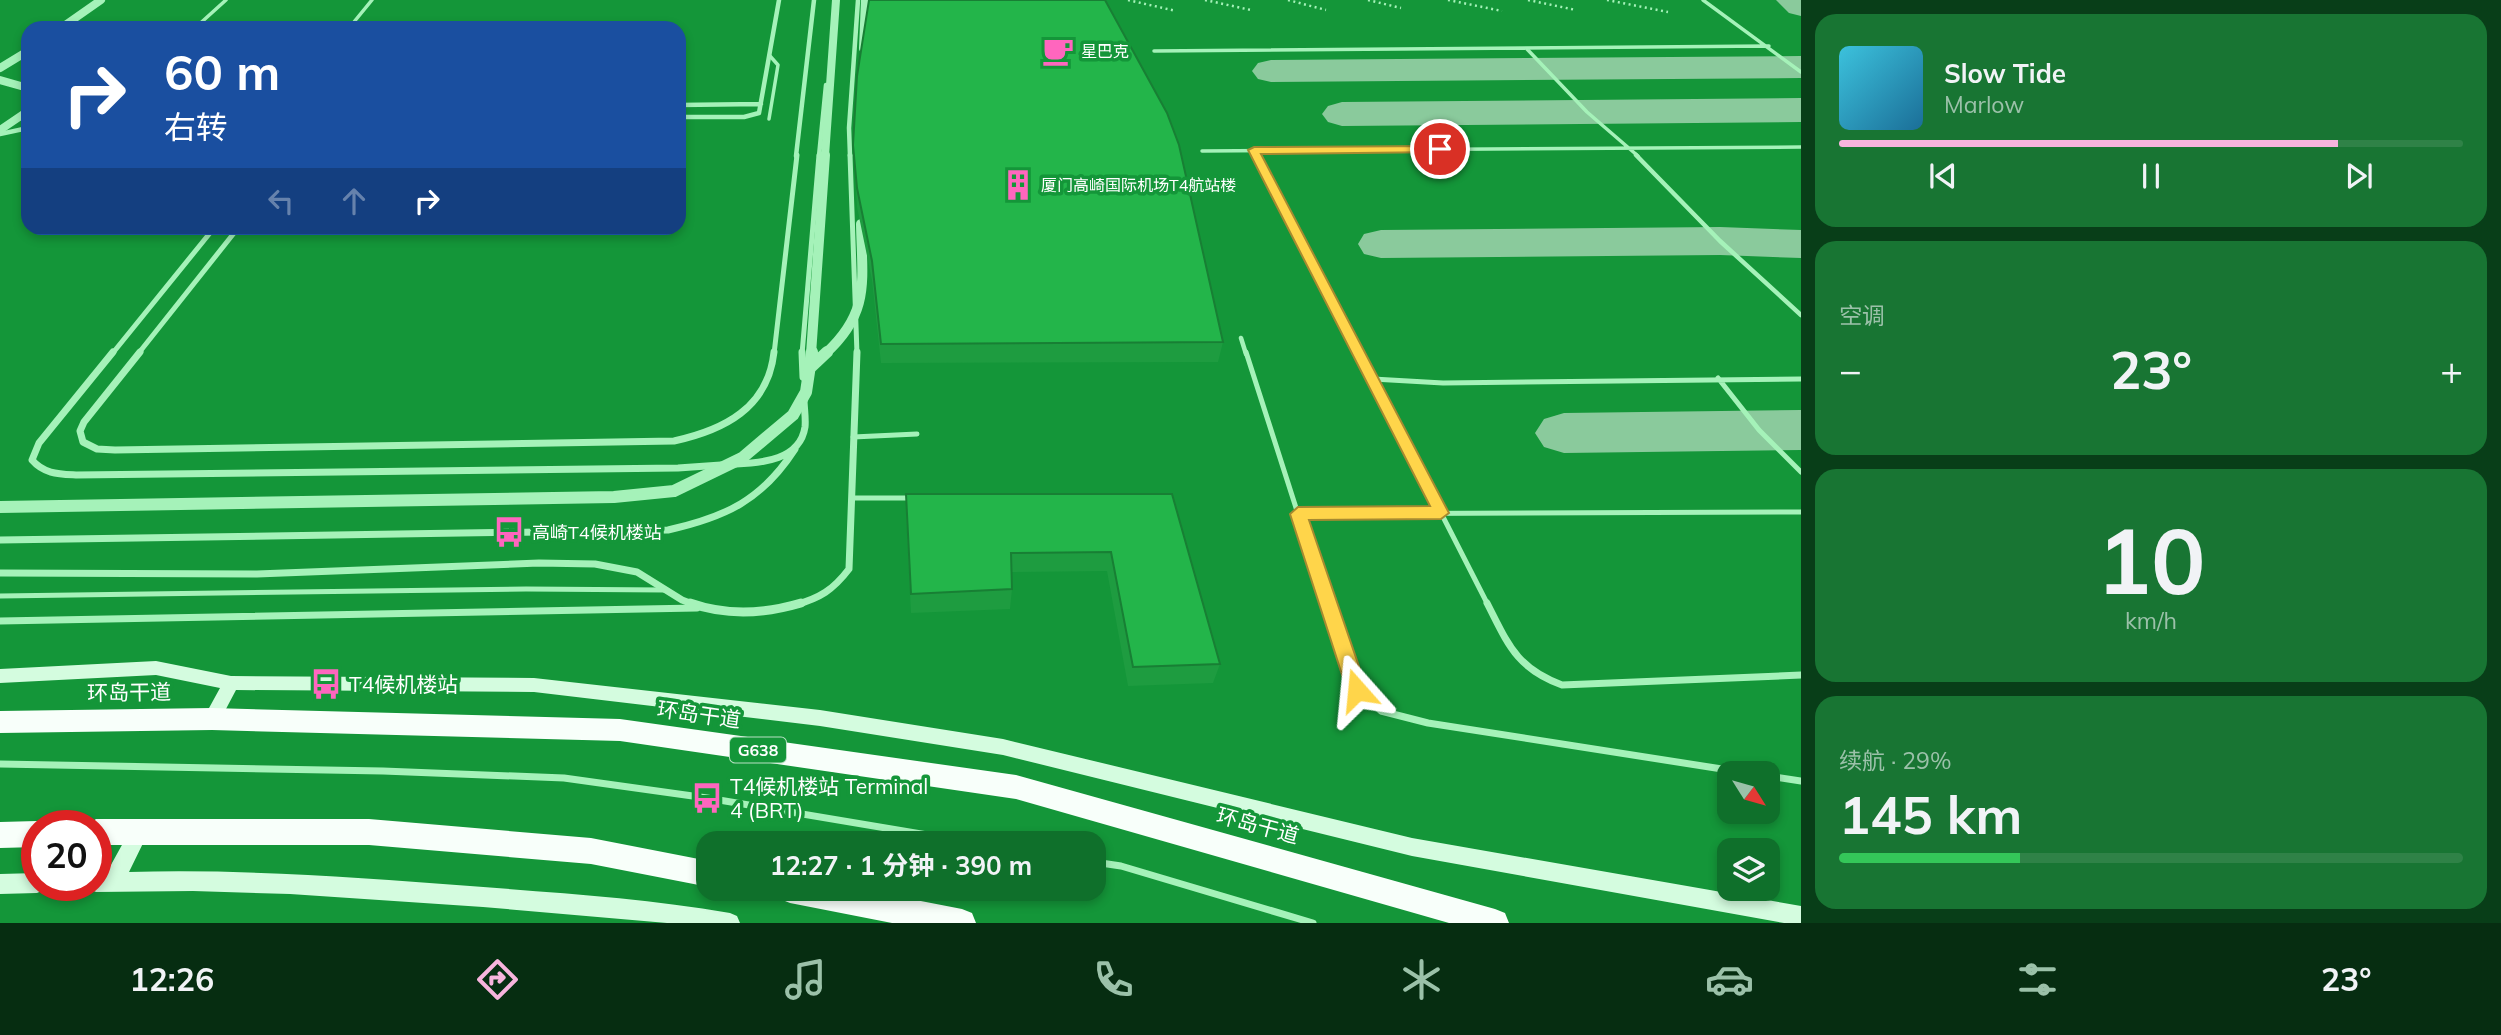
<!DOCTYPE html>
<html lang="zh">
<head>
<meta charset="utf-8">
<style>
  :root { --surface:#0f702b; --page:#187533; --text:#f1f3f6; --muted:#9bc1a9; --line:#2f8247; --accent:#f7b4dd }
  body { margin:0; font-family:Mulish,"Noto Sans SC",sans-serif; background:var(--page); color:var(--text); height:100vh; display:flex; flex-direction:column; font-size:26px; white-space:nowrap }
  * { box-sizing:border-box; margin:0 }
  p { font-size:23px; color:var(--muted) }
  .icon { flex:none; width:38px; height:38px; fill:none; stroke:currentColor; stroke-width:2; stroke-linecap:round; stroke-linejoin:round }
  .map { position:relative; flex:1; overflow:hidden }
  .drawer { display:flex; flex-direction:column; gap:14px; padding:14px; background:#083e18; width:700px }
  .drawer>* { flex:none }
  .banner { position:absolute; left:21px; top:21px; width:665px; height:214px; border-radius:21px; box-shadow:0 4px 10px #0003; background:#1a4fa0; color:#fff; overflow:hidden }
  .needle { width:46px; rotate:127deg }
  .tools { position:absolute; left:1717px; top:761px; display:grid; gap:14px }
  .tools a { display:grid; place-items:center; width:63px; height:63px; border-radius:14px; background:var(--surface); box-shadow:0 4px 10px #0003; font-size:35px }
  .speed { position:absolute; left:21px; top:810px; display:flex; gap:14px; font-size:35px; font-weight:700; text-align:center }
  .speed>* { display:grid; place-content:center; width:91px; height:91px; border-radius:50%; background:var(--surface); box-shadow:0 4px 10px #0003; line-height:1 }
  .speed .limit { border:10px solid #d22; background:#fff; color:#111 }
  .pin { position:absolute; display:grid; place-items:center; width:60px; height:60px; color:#fff; margin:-30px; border:4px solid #fff; border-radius:50%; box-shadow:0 2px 7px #0007 }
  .me { position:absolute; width:77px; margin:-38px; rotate:342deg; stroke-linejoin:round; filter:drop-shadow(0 0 5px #0008) }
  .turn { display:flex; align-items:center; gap:24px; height:147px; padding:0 28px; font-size:32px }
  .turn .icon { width:91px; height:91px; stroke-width:2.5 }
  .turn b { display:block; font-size:49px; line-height:60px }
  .lanes { display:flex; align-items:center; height:66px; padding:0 28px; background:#0003; justify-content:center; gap:35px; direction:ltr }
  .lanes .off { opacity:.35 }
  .big { font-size:52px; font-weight:700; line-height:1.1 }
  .drawer .tile { flex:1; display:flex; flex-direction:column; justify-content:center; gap:10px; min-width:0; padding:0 24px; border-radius:21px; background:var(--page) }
  .drawer .dial { align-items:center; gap:0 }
  .dial b { font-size:91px; line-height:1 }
  .song { display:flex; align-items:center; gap:21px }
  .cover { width:84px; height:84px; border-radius:10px; background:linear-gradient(135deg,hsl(190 70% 55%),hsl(200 70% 35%)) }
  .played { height:7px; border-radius:4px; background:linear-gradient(90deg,var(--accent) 80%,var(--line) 80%) }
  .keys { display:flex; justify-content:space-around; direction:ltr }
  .heat { display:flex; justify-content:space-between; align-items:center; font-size:38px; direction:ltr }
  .charge { height:10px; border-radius:5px; background:linear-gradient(90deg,#34c759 29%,var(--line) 0) }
  .trip { position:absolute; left:696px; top:831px; width:410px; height:70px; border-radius:21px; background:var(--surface); box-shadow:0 4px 10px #0003; font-weight:700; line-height:70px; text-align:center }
  .dock { display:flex; height:112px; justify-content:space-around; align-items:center; background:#062d11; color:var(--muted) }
  .dock .icon { width:49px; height:49px }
  .dock .selected { color:var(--accent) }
  .dock b { font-size:32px; color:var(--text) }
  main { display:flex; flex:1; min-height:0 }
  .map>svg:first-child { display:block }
</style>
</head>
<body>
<main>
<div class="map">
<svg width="1801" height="923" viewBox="0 0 1801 923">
  <rect width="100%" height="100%" fill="#149639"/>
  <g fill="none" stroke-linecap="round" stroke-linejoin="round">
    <path fill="#8aca9c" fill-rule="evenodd" d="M 1776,0 L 1801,0 L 1801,16 L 1789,13 Z
      M 1801,56 L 1801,78 L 1271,82 L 1258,79 L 1252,71 L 1258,63 L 1271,60 Z
      M 1801,98 L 1801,122 L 1342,126 L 1328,122 L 1322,114 L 1328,106 L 1342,102 Z
      M 1720,227 L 1801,230 L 1801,258 L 1720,255 L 1381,258 L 1364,254 L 1358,244 L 1364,234 L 1381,230 Z
      M 1801,410 L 1801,450 L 1564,453 L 1544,447 L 1535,433 L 1544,419 L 1564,413 Z"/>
    <path stroke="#a5f2b9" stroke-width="2.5" stroke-dasharray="2 3.5" stroke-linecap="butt" d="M 1128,0 L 1176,11
      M 1205,0 L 1251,10
      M 1288,0 L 1326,10
      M 1368,0 L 1401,8
      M 1448,0 L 1502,11
      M 1528,0 L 1576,10
      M 1607,0 L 1668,12"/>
    <path stroke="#a5f2b9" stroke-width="3.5" d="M 1703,0 L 1801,72
      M 195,28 L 226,0
      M 349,28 L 372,0
      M 1526,48 L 1587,112 L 1638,156
      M 1154,51 L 1769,46
      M 769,119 L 778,65 L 770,56
      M 1254,150 L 1257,156
      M 1202,151 L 1801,147"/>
    <path stroke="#a5f2b9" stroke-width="4.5" d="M 1256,155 L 1360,354
      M 1636,155 L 1720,241 L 1801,315
      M 1241,338 L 1246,354"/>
    <path stroke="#a5f2b9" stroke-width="5" d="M 1246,352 L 1298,514
      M 1359,352 L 1488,605
      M 1718,378 L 1759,430 L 1801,472
      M 1373,379 L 1443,383 L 1801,379
      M 853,437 L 917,434
      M 852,498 L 912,498
      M 0,596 L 526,589 L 665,590
      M 1329,605 L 1298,514 L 1801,512"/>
    <path stroke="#a5f2b9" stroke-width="7" d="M 1328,603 L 1357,689 L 1381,711 L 1428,723 L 1754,774
      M 1487,603 C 1508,644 1516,668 1562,685 L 1801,675
      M 0,621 L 697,608
      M 0,764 L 383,771 L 564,778 L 707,798 L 981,844
      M 1768,776 L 1801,781
      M 1094,862 L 1121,866 L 1313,923"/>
    <path stroke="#a5f2b9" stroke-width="4.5" d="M 679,105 L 761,104
      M 679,117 L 744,117 L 759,113 L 779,0
      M 0,134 L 28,128
      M 796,156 L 814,0
      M 819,156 L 826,85
      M 850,156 L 849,128 L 858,0"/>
    <path stroke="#a5f2b9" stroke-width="5" d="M 850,155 L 857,354
      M 112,354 L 214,228
      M 138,354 L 238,228
      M 774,354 L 797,155
      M 802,354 L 819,155"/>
    <path stroke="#a5f2b9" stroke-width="7" d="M 113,352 L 39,443 L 32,460 C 44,474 59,474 76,475 L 678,468 L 721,465
      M 140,352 L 84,422 L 80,431 L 83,442 L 97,449 L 115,450 L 674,441 C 724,430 768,408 774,352
      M 802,352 L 803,377
      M 736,464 C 762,463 800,460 805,427 C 806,418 804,408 804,399
      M 0,540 L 668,530 C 726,517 762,500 795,449
      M 0,573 L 257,574 L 539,563 L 595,564 L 637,572 L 682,600 L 695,605
      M 795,605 C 820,598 833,590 849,569 L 857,352"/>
    <path stroke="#a5f2b9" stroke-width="9" d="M 690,603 C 727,616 764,614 801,603"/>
    <path stroke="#a5f2b9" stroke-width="8" d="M 61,28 L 101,0
      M 863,48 L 865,0
      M 0,68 L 28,51
      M 0,80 L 28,88
      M 0,130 L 28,111"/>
    <path fill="#d4fcdf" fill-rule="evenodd" d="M 156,661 L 231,676 L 534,678 L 820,710 L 1003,739 L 1412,838 L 1801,906 L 1801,923 L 1784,923 L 1412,856 L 1003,755 L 820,726 L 534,692 L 236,690 L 218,724 L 212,727 L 206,724 L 203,719 L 220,688 L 156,675 L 0,683 L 0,669 Z
      M 140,822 L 147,825 L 149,831 L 129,872 C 243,869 356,877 470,886 C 557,893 644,898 730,913 L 737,916 L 740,923 L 667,923 L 483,907 L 290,894 L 193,891 L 96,892 L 89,889 L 88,886 L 96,886 L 96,872 L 107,872 L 133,825 Z
      M 37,873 L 37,886 L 46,886 L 44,890 L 37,893 L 0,894 L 0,874 Z"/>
    <path fill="#f8fffa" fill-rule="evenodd" d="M 212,708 L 620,719 L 1016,775 L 1495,909 L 1505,913 L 1509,923 L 1449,923 L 1016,799 L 620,741 L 212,730 L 0,733 L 0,711 Z
      M 96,819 L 369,819 L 591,838 L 709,861 L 709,887 L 591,864 L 369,845 L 96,845 L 96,826 L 86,826 Z
      M 37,821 L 47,826 L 37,826 L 37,847 L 0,848 L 0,822 Z
      M 776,889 L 859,889 L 962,909 L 972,913 L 976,923 L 892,923 L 790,903 L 780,899 Z"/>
    <path stroke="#a5f2b9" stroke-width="8" d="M 825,156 L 836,0"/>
    <path stroke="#a5f2b9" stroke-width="10" d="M 811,354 L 825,155
      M 825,354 C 871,312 862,281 861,224"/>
    <path stroke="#a5f2b9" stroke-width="12" d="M 810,368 L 827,352
      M 0,507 L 614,497 L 674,491 L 742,458 L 793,415 L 806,392 L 812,352"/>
  </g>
  <path fill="#1e9c40" d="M 853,145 L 1223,342 L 1218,362 L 881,363 L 872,280 L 857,207 Z
    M 906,494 L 1172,494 L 1220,664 L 1213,683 L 1128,686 L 1107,571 L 1012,572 L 1012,589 L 1010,609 L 911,613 L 906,513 Z"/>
  <path fill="#23b54a" stroke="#187f34" stroke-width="2" d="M 869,0 L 1105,0 L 1167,113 L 1179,145 L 1223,342 L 881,344 L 872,261 L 857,188 L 853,145 L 857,76 Z
    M 906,494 L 1172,494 L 1220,664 L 1133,667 L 1111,552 L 1011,553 L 1012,589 L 911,594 Z"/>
  <path fill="#ffd54a" stroke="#a68a30" stroke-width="2" d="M 1440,146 L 1443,147 L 1443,152 L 1261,154 L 1449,513 L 1441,519 L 1309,520 L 1367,690 L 1364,695 L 1357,698 L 1350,695 L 1347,690 L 1290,514 L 1298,507 L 1430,506 L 1248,150 L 1254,147 Z"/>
  <defs>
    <symbol id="cafe-bare" viewBox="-9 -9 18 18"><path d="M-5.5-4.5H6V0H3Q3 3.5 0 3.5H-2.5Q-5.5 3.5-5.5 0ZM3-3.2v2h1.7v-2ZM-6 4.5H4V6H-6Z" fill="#ff66be" stroke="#149639" stroke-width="2.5" paint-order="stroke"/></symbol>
    <symbol id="building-bare" viewBox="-9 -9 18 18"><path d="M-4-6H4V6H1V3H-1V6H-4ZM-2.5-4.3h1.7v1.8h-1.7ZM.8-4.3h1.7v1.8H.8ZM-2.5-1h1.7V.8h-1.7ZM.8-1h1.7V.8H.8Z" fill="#ff66be" stroke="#149639" stroke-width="2.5" paint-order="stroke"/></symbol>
    <symbol id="bus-bare" viewBox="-9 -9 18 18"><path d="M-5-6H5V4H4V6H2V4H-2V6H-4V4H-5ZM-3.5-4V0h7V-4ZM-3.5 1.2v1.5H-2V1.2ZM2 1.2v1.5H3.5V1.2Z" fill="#ff66be" stroke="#149639" stroke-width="2.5" paint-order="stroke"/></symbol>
  </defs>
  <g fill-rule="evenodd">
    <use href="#cafe-bare" x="1036" y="29" width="44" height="44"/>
    <use href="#building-bare" x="996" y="163" width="44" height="44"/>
    <use href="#bus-bare" x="487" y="510" width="44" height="44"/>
    <use href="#bus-bare" x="304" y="662" width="44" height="44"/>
    <use href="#bus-bare" x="685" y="776" width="44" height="44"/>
  </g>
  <g text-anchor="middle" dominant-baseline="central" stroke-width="7" stroke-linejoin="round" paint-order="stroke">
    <g font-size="16" fill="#fff" stroke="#149639" text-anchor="start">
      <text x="1081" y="51">星巴克</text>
      <text x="1041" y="185">厦门高崎国际机场T4航站楼</text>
    </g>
    <rect fill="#149639" stroke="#b8e0c4" stroke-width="2" x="730" y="737.5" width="56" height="25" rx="5"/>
    <g font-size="16" font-weight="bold" fill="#fff">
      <text x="758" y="750">G638</text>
    </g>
    <g font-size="18" fill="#fff" stroke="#149639" text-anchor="start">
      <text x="532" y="532">高崎T4候机楼站</text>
    </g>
    <g font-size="21" fill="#fff" stroke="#149639" text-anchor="start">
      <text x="349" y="684">T4候机楼站</text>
      <text x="730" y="786">T4候机楼站 Terminal<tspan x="730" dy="24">4 (BRT)</tspan></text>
    </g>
    <g font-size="21" fill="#fff" stroke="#149639">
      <text transform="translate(129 692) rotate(-1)">环岛干道</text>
      <text transform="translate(699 714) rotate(8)">环岛干道</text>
      <text transform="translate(1258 825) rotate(15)">环岛干道</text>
    </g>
  </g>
</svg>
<div class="tools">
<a><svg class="needle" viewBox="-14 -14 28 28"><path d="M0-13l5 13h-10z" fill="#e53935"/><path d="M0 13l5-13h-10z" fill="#9bc1a9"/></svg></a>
<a><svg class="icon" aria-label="layers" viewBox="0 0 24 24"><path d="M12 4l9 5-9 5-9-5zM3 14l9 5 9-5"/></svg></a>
</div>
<div class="speed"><div class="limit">20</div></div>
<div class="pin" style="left:1440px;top:149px;background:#d93025"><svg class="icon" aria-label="arrive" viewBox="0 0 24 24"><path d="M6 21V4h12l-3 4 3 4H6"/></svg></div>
<svg class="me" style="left:1357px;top:690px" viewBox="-20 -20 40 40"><path d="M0-17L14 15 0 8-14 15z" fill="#ffd54a" stroke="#fff" stroke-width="4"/></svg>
<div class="trip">12:27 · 1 分钟 · 390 m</div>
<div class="banner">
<div class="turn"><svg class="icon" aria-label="right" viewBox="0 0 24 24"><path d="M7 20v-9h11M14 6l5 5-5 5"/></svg><div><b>60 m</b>右转</div></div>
<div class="lanes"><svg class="icon off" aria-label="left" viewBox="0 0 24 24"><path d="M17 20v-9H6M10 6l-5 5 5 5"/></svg><svg class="icon off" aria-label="ahead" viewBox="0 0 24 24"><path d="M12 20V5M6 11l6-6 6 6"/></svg><svg class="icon" aria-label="right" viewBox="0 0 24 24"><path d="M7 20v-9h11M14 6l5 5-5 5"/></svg></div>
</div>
</div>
<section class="drawer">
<div class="tile">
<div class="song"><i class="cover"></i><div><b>Slow Tide</b><p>Marlow</p></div></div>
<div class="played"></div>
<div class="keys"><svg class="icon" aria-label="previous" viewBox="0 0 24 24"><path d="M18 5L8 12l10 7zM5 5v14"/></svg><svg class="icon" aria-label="pause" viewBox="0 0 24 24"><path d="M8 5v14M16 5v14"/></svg><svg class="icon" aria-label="next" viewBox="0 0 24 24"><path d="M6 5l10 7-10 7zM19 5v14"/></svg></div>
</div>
<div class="tile"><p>空调</p>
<div class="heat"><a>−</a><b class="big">23°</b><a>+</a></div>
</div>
<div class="tile dial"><b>10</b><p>km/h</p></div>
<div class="tile"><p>续航 · 29%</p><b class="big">145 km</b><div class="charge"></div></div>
</section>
</main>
<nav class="dock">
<b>12:26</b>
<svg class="icon selected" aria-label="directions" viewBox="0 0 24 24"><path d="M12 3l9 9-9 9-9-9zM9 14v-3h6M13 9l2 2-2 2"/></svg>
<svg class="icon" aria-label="music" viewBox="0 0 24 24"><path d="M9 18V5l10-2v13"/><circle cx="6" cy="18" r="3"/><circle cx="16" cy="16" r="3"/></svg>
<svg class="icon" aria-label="phone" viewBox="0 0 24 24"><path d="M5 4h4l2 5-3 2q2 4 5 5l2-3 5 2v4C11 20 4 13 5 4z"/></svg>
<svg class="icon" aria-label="climate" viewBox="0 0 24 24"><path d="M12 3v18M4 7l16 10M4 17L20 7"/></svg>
<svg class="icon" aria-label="car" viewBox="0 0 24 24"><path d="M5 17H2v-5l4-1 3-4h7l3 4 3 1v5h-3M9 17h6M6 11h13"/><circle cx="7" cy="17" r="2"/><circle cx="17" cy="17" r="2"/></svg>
<svg class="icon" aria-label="filters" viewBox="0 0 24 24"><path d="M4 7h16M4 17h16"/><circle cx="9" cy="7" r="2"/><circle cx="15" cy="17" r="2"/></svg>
<b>23°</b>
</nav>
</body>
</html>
